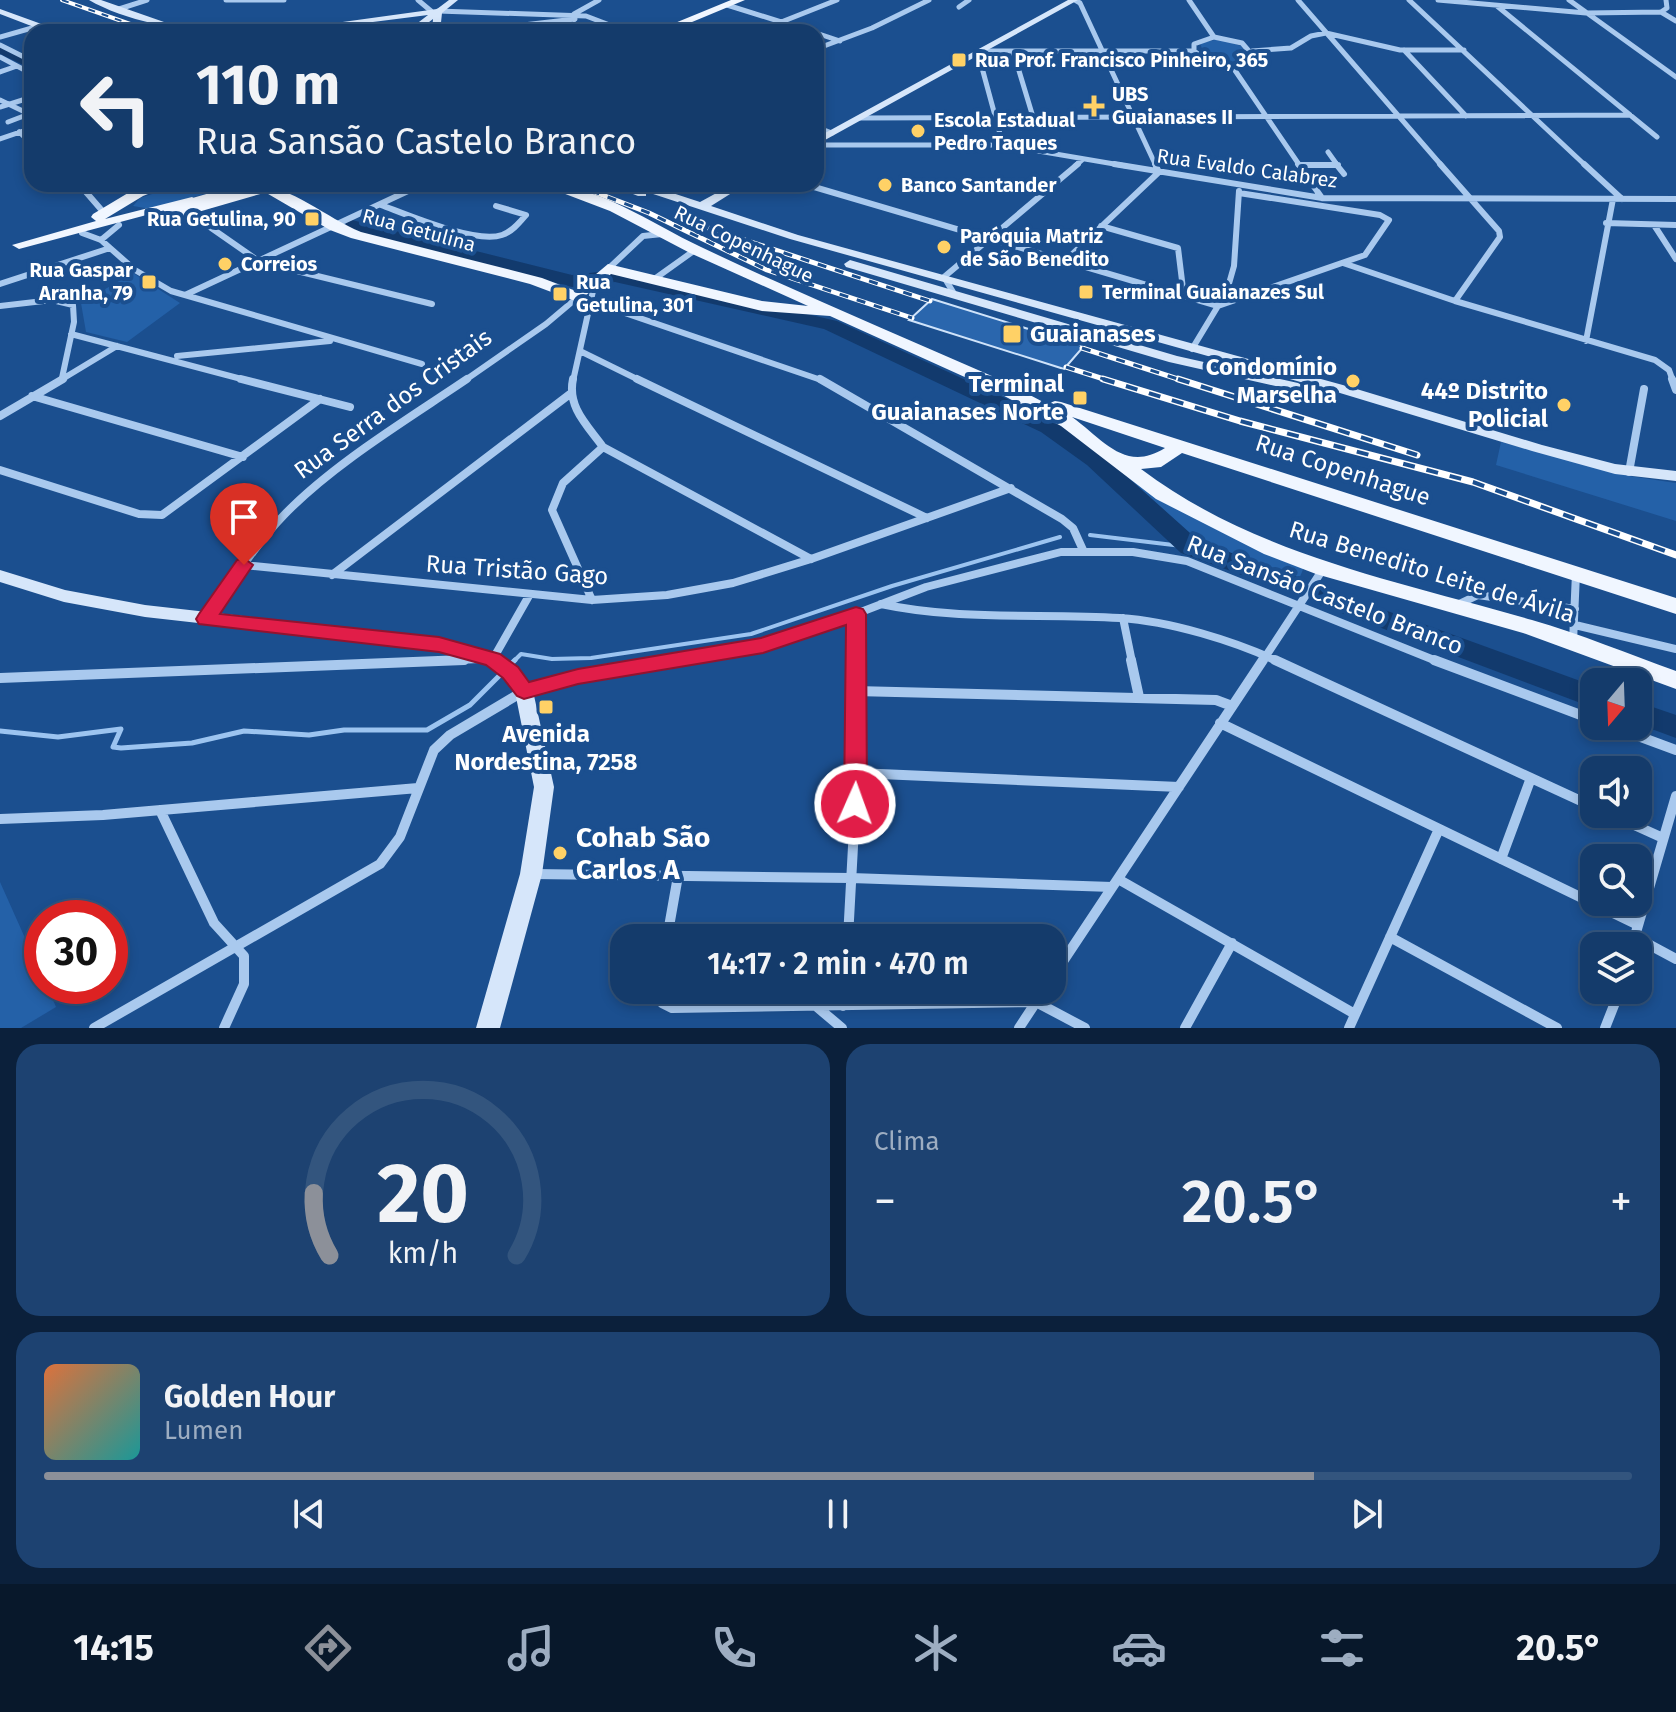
<!DOCTYPE html>
<html lang="pt">
<head>
<meta charset="utf-8">
<style>
  :root { --surface:#143b6b; --page:#1d4271; --text:#f1f3f6; --muted:#9dadc1; --line:#33557e; --accent:#8c9099 }
  body { margin:0; font-family:"Fira Sans",sans-serif; background:var(--page); color:var(--text); height:100vh; display:flex; flex-direction:column; font-size:30px; white-space:nowrap }
  * { box-sizing:border-box; margin:0 }
  p { font-size:26px; color:var(--muted) }
  .icon { flex:none; width:44px; height:44px; fill:none; stroke:currentColor; stroke-width:2; stroke-linecap:round; stroke-linejoin:round }
  .map { position:relative; height:1028px; overflow:hidden }
  .details { display:flex; flex-direction:column; gap:16px; padding:16px; background:#0b203b; flex:1 }
  .details>* { flex:none }
  .banner { position:absolute; left:24px; top:24px; width:800px; height:168px; border-radius:24px; box-shadow:0 4px 12px #0003,0 0 0 2px var(--line); background:#143b6b; color:var(--text); overflow:hidden }
  .needle { width:52px; rotate:199deg }
  .fabs { position:absolute; left:1580px; top:668px; display:grid; gap:16px }
  .fabs a { display:grid; place-items:center; width:72px; height:72px; border-radius:16px; background:var(--surface); box-shadow:0 4px 12px #0003,0 0 0 2px var(--line); font-size:40px }
  .speed { position:absolute; left:24px; top:900px; display:flex; gap:16px; font-size:40px; font-weight:700; text-align:center }
  .speed>* { display:grid; place-content:center; width:104px; height:104px; border-radius:50%; background:var(--surface); box-shadow:0 4px 12px #0003,0 0 0 2px var(--line); line-height:1 }
  .speed .limit { border:12px solid #d22; background:#fff; color:#111 }
  .pin { position:absolute; display:grid; place-items:center; width:68px; height:68px; color:#fff; margin:-82px -34px; border-radius:50% 50% 50% 0; rotate:-45deg; box-shadow:0 0 8px #0007 }
  .pin .icon { rotate:45deg }
  .me { position:absolute; width:88px; margin:-44px; rotate:2deg; stroke-linejoin:round; filter:drop-shadow(0 0 6px #0008) }
  .turn { display:flex; align-items:center; gap:28px; height:168px; padding:0 40px; font-size:36px }
  .turn .icon { width:104px; height:104px; stroke-width:2.5 }
  .turn b { display:block; font-size:56px; line-height:68px }
  .big { font-size:60px; font-weight:600; line-height:1.1 }
  .details .card { flex:1; display:flex; flex-direction:column; justify-content:center; gap:12px; min-width:0; padding:0 28px; border-radius:24px; background:var(--page) }
  .details .dial { align-items:center; gap:0 }
  .dial svg { height:208px; overflow:visible; fill:none; stroke:var(--line); stroke-width:7; stroke-linecap:round; text-anchor:middle }
  .dial text { fill:var(--text); stroke:none }
  .song { display:flex; align-items:center; gap:24px }
  .cover { width:96px; height:96px; border-radius:12px; background:linear-gradient(135deg,hsl(20 70% 55%),hsl(180 70% 35%)) }
  .played { height:8px; border-radius:4px; background:linear-gradient(90deg,var(--accent) 80%,var(--line) 80%) }
  .keys { display:flex; justify-content:space-around; direction:ltr }
  .heat { display:flex; justify-content:space-between; align-items:center; font-size:44px; direction:ltr }
  .details .tiles { flex:1; display:grid; gap:16px; grid-template-columns:1fr 1fr }
  .card:last-child { grid-column:span 2 }
  .trip { position:absolute; left:610px; top:924px; width:456px; height:80px; border-radius:24px; background:var(--surface); box-shadow:0 4px 12px #0003,0 0 0 2px var(--line); font-weight:600; line-height:80px; text-align:center }
  .tab-bar { display:flex; height:128px; justify-content:space-around; align-items:center; background:#08182b; color:var(--muted) }
  .tab-bar .icon { width:56px; height:56px }
  .tab-bar .on { color:var(--accent) }
  .tab-bar b { font-size:36px; color:var(--text) }
  .map>svg:first-child { display:block }
</style>
</head>
<body>
<div class="map">
<svg width="1676" height="1028" viewBox="0 0 1676 1028">
  <rect width="100%" height="100%" fill="#1b4f8f"/>
  <path fill="#2461a8" d="M 1220,39 L 1241,46 L 1249,58 L 1226,63 L 1205,57 L 1200,43 Z
    M 183,184 L 240,184 L 151,209 L 133,206 L 140,198 Z
    M 133,273 L 180,303 L 127,342 L 86,332 L 81,303 Z
    M 1501,442 L 1629,476 L 1676,483 L 1676,521 L 1496,465 Z
    M 1113,462 L 1304,567 L 1297,584 L 1188,542 L 1109,463 Z
    M 0,882 L 42,976 L 42,986 L 47,986 L 56,1007 L 21,1028 L 0,1028 Z"/>
  <g fill="none" stroke-linecap="round" stroke-linejoin="round">
    <path stroke="#9cc4f0" stroke-width="4" d="M 1090,535 L 1190,547
      M 551,659 L 591,658 L 751,634 L 892,586 L 1060,537
      M 513,662 L 521,654 L 552,659"/>
    <path stroke="#9cc4f0" stroke-width="5" d="M 509,666 L 515,660
      M 0,731 L 58,737 L 121,729 L 113,747 L 121,748 L 192,743 L 244,731 L 309,735 L 344,730 L 427,730 L 470,705 L 502,673"/>
    <path fill="#123a6d" fill-rule="evenodd" d="M 0,45 L 32,60 L 32,69 L 0,54 Z
      M 352,220 L 572,275 L 615,270 L 837,321 L 1057,422 L 1103,455 L 1199,541 L 1303,579 L 1307,585 L 1303,591 L 1294,594 L 1181,553 L 1087,465 L 1041,432 L 824,329 L 615,282 L 572,287 L 346,229 L 346,221 Z
      M 1324,588 L 1594,686 L 1594,708 L 1315,603 L 1311,597 L 1315,591 Z
      M 1638,702 L 1676,715 L 1676,738 L 1638,724 Z"/>
  </g>
  <path fill="#2a66ad" stroke="#cfe3fa" stroke-width="2" d="M 932,299 L 1038,332 L 1084,346 L 1064,369 L 909,320 Z"/>
  <g fill="none" stroke-linecap="round" stroke-linejoin="round">
    <path stroke="#a9c9ee" stroke-width="5" d="M 226,0 L 284,0
      M 418,0 L 431,11
      M 1075,0 L 1080,3 L 1156,166
      M 1189,0 L 1214,37
      M 1298,0 L 1442,166
      M 1409,0 L 1586,166
      M 1438,0 L 1586,13 L 1661,12 L 1667,8 L 1666,0
      M 1569,0 L 1676,77
      M 727,5 L 813,32
      M 1497,6 L 1657,137
      M 959,7 L 969,0
      M 119,9 L 147,0
      M 438,11 L 586,16 L 628,32
      M 1661,12 L 1676,21
      M 574,14 L 599,0
      M 464,32 L 575,19
      M 544,32 L 575,24
      M 756,32 L 837,0
      M 816,33 L 840,41
      M 0,37 L 39,26
      M 1214,37 L 1242,43 L 1254,57 C 1236,73 1211,65 1194,51 L 1194,44 Z
      M 0,45 L 32,61
      M 816,49 L 872,28 L 929,0
      M 1404,50 L 1466,116
      M 981,51 L 1194,51
      M 1013,51 L 1033,117
      M 1252,51 L 1291,48 L 1311,36 L 1326,33 L 1400,50 L 1464,50
      M 978,53 L 1003,145
      M 0,57 L 32,74
      M 1232,66 L 1300,166
      M 0,72 L 17,66
      M 0,100 L 29,114 L 8,122
      M 0,107 L 32,97
      M 860,118 L 1630,115
      M 816,127 L 832,133
      M 19,132 L 32,144
      M 0,139 L 32,128
      M 816,145 L 1003,145 L 1126,166
      M 1328,152 L 1338,166
      M 1299,165 L 1338,165
      M 1075,166 L 1083,159"/>
    <path stroke="#a9c9ee" stroke-width="6" d="M 1114,164 L 1322,198 L 1676,199
      M 1298,164 L 1322,198
      M 1336,164 L 1344,174
      M 1440,164 L 1499,231 L 1500,237 L 1455,301
      M 1584,164 L 1622,199
      M 1299,165 L 1338,165
      M 79,184 L 105,214
      M 804,184 L 1218,306
      M 381,205 C 408,215 475,244 502,235 C 512,232 520,222 526,215 L 496,206
      M 194,216 L 260,262 L 432,304
      M 1606,223 L 1676,225
      M 1654,225 L 1676,259
      M 1101,226 L 1178,248 L 1184,297
      M 82,233 L 101,240 L 135,270 L 171,291 L 422,364
      M 101,240 L 119,225
      M 1064,262 L 1159,172 L 1155,164
      M 1343,263 L 1455,301 L 1655,360 L 1669,370 L 1673,381
      M 608,269 L 643,236 L 662,234
      M 653,280 L 695,250
      M 0,284 L 110,248
      M 953,292 L 944,277 L 1078,164
      M 185,295 L 423,184
      M 1224,301 L 1234,266 L 1239,191
      M 0,306 L 52,300 L 73,305 L 74,322 L 62,378
      M 71,334 L 249,381
      M 1586,341 L 1613,199
      M 1192,349 L 1218,306 L 1365,255 L 1389,220 L 1380,215 L 1239,193
      M 580,351 L 641,381
      M 177,356 L 330,341
      M 59,381 L 117,346
      M 464,381 L 546,324 L 578,297 L 824,381
      M 573,381 L 595,282"/>
    <path stroke="#a9c9ee" stroke-width="8" d="M 241,379 L 350,407
      M 573,379 C 567,407 587,425 603,447 L 563,483 L 552,510 L 592,600
      M 637,379 L 927,518
      M 820,379 L 1062,519 L 1073,528 L 1083,550
      M 1672,379 L 1676,390
      M 32,396 L 243,457
      M 0,416 L 63,379
      M 603,447 L 811,559
      M 0,470 L 139,514 L 162,515 L 320,399
      M 1629,472 L 1644,389
      M 244,565 L 592,600 L 667,595 L 733,583 L 811,559 L 1011,488
      M 332,575 L 570,394
      M 881,604 C 960,621 1040,613 1120,618 C 1169,621 1235,641 1279,662
      M 1457,605 L 1478,595 L 1575,609
      M 856,614 L 856,662
      M 1123,618 L 1132,662
      M 206,619 C 231,584 254,546 284,515 C 333,464 408,419 467,379
      M 1575,625 L 1676,649
      M 1573,642 L 1576,573
      M 493,659 L 530,594
      M 413,662 L 479,659
      M 667,662 L 763,645 L 814,630 L 926,587 L 1061,552 L 1133,552 L 1187,561 L 1439,662
      M 1262,662 L 1323,569"/>
    <path stroke="#a9c9ee" stroke-width="10" d="M 1131,660 L 1139,697
      M 1275,660 L 1594,807
      M 1434,660 L 1594,720
      M 0,678 L 464,660
      M 855,691 L 1216,700 L 1232,706
      M 1220,723 L 1638,925
      M 1611,726 L 1676,750
      M 857,773 L 1179,787
      M 160,810 L 214,923 L 244,956 L 244,984 L 224,1028
      M 1610,814 L 1663,838
      M 0,819 L 103,815 L 418,788
      M 1501,859 L 1531,778
      M 533,874 L 851,878 L 1112,887
      M 1118,879 L 1355,1014
      M 1390,937 L 1557,1028
      M 1635,937 L 1676,959
      M 667,938 L 678,876
      M 848,938 L 857,773 L 856,660
      M 1632,946 L 1676,796
      M 1052,978 L 1263,660
      M 659,990 L 662,1003 L 672,1008 L 1036,1002 L 1085,1028
      M 843,1006 L 844,990
      M 817,1007 L 842,1028
      M 94,1028 L 380,864 L 400,837 L 434,750 L 450,735 L 524,691 L 578,677 L 679,660
      M 1019,1028 L 1044,990
      M 1185,1028 L 1232,943
      M 1349,1028 L 1439,829
      M 1605,1028 L 1620,990"/>
    <path fill="#d6e6fa" fill-rule="evenodd" d="M 89,0 L 101,0 L 164,22 L 221,32 C 182,32 123,20 89,0 Z
      M 449,0 L 458,0 L 442,13 L 440,32 L 432,32 L 433,19 L 416,32 L 406,32 L 428,15 L 294,32 L 270,32 L 437,9 Z
      M 1068,0 L 1078,0 L 816,145 L 816,138 Z
      M 0,9 L 58,30 L 59,32 L 47,32 L 0,14 Z
      M 608,184 L 630,186 L 629,184 L 645,184 L 700,202 L 733,184 L 746,184 L 711,206 L 798,235 L 1350,387 L 1542,445 L 1615,464 L 1676,471 L 1676,481 L 1615,474 L 1532,451 L 1340,393 L 790,239 L 641,190 L 646,192 L 646,196 L 638,196 Z
      M 850,260 L 1177,356 L 1298,383 L 1305,387 L 1298,391 L 1169,362 L 846,267 L 844,264 Z
      M 0,570 L 65,590 L 145,605 L 439,638 L 499,654 L 518,667 L 533,691 L 554,787 L 542,874 L 500,1028 L 476,1028 L 520,874 L 534,787 L 515,692 L 504,677 L 487,664 L 439,650 L 145,617 L 64,602 L 0,582 Z"/>
    <path fill="#f0f6ff" fill-rule="evenodd" d="M 731,0 L 745,0 L 668,32 L 653,32 Z
      M 152,184 L 173,184 L 143,196 L 105,219 L 192,197 L 199,201 L 19,249 L 12,245 L 96,221 L 91,217 L 93,214 L 133,190 Z
      M 251,184 C 289,184 326,218 361,232 L 542,278 L 576,291 L 608,264 L 762,301 L 808,306 L 690,253 L 610,211 L 539,184 C 598,184 650,223 701,247 C 800,294 901,336 1001,380 L 1047,404 L 1055,401 L 1061,402 L 1676,598 L 1676,614 L 1182,453 L 1161,467 L 1141,469 C 1255,555 1398,581 1532,620 C 1581,634 1628,654 1676,671 L 1676,689 L 1523,633 L 1316,574 L 1264,554 L 1156,499 L 1061,426 L 989,388 L 830,316 L 762,311 L 611,274 L 578,302 L 530,284 L 351,238 L 330,230 ZM 1072,417 L 1165,448 C 1125,473 1104,440 1072,417 Z"/>
    <defs>
      <path id="rail-far2" d="M 62,0 L 153,32"/>
      <path id="rail-far1" d="M 574,184 L 649,213 L 767,270 L 912,318
        M 681,219 L 930,301
        M 1082,348 L 1184,381
        M 1066,367 L 1110,381"/>
      <path id="rail" d="M 1103,379 L 1240,421 L 1473,482 L 1676,555
        M 1178,379 L 1417,455"/>
    </defs>
    <use href="#rail-far2" stroke="#fff" stroke-width="4"/>
    <use href="#rail-far1" stroke="#fff" stroke-width="5"/>
    <use href="#rail" stroke="#fff" stroke-width="7"/>
    <use href="#rail-far2" stroke="#1b4f8f" stroke-width="2" stroke-dasharray="7" stroke-linecap="butt"/>
    <use href="#rail-far1" stroke="#1b4f8f" stroke-width="3" stroke-dasharray="9" stroke-linecap="butt"/>
    <use href="#rail" stroke="#1b4f8f" stroke-width="4" stroke-dasharray="12" stroke-linecap="butt"/>
    <path stroke="#f0f6ff" stroke-width="15" d="M 171,212 L 268,184"/>
  </g>
  <path fill="#e11d48" stroke="#92132f" stroke-width="2" d="M 244,558 L 253,565 L 220,614 L 439,637 L 500,654 L 518,667 L 529,682 L 578,669 L 761,638 L 856,607 L 863,609 L 866,614 L 867,804 L 864,811 L 847,811 L 844,804 L 846,625 L 763,653 L 578,684 L 524,699 L 517,696 L 503,678 L 486,665 L 439,652 L 199,624 L 196,619 L 199,614 L 237,560 Z"/>
  <g fill="#ffd166" stroke="#1b4f8f" stroke-width="3">
    <rect x="951" y="52" width="16" height="16" rx="4"/>
    <path d="M1090 94h8v8h8v8h-8v8h-8v-8h-8v-8h8z"/>
    <circle cx="918" cy="131" r="8"/>
    <circle cx="885" cy="185" r="8"/>
    <rect x="304" y="211" width="16" height="16" rx="4"/>
    <circle cx="944" cy="247" r="8"/>
    <circle cx="225" cy="264" r="8"/>
    <rect x="141" y="274" width="16" height="16" rx="4"/>
    <rect x="1078" y="284" width="16" height="16" rx="4"/>
    <rect x="552" y="286" width="16" height="16" rx="4"/>
    <rect x="1002" y="324" width="20" height="20" rx="4"/>
    <circle cx="1353" cy="381" r="8"/>
    <rect x="1072" y="390" width="16" height="16" rx="4"/>
    <circle cx="1564" cy="405" r="8"/>
    <rect x="538" y="699" width="16" height="16" rx="4"/>
    <circle cx="560" cy="853" r="8"/>
  </g>
  <g text-anchor="middle" dominant-baseline="central" stroke-width="8" stroke-linejoin="round" paint-order="stroke">
    <g font-size="20" font-weight="bold" fill="#fff" stroke="#1b4f8f" text-anchor="start">
      <text x="975" y="60">Rua Prof. Francisco Pinheiro, 365</text>
      <text x="1112" y="94">UBS<tspan x="1112" dy="23">Guaianases II</tspan></text>
      <text x="934" y="120">Escola Estadual<tspan x="934" dy="23">Pedro Taques</tspan></text>
      <text x="901" y="185">Banco Santander</text>
      <text x="296" y="219" text-anchor="end">Rua Getulina, 90</text>
      <text x="960" y="236">Paróquia Matriz<tspan x="960" dy="23">de São Benedito</tspan></text>
      <text x="241" y="264">Correios</text>
      <text x="133" y="270" text-anchor="end">Rua Gaspar<tspan x="133" dy="23">Aranha, 79</tspan></text>
      <text x="576" y="282">Rua<tspan x="576" dy="23">Getulina, 301</tspan></text>
      <text x="1102" y="292">Terminal Guaianazes Sul</text>
    </g>
    <g font-size="20" fill="#fff" stroke="#1b4f8f">
      <text transform="translate(1247 168) rotate(8)">Rua Evaldo Calabrez</text>
      <text transform="translate(419 230) rotate(15)">Rua Getulina</text>
      <text transform="translate(744 244) rotate(26)">Rua Copenhague</text>
    </g>
    <g font-size="24" font-weight="bold" fill="#fff" stroke="#1b4f8f" text-anchor="end">
      <text x="1030" y="334" text-anchor="start">Guaianases</text>
      <text x="1337" y="367">Condomínio<tspan x="1337" dy="28">Marselha</tspan></text>
      <text x="1064" y="384">Terminal<tspan x="1064" dy="28">Guaianases Norte</tspan></text>
      <text x="1548" y="391">44º Distrito<tspan x="1548" dy="28">Policial</tspan></text>
      <text x="546" y="734" text-anchor="middle">Avenida<tspan x="546" dy="28">Nordestina, 7258</tspan></text>
    </g>
    <g font-size="24" fill="#fff" stroke="#1b4f8f">
      <text transform="translate(393 404) rotate(-36)">Rua Serra dos Cristais</text>
      <text transform="translate(1343 470) rotate(18)">Rua Copenhague</text>
      <text transform="translate(517 570) rotate(4)">Rua Tristão Gago</text>
      <text transform="translate(1432 572) rotate(17)">Rua Benedito Leite de Ávila</text>
      <text transform="translate(1325 595) rotate(21)">Rua Sansão Castelo Branco</text>
    </g>
    <g font-size="28" font-weight="bold" fill="#fff" stroke="#1b4f8f" text-anchor="start">
      <text x="576" y="837">Cohab São<tspan x="576" dy="32">Carlos A</tspan></text>
    </g>
  </g>
</svg>
<div class="fabs">
<a><svg class="needle" viewBox="-14 -14 28 28"><path d="M0-13l5 13h-10z" fill="#e53935"/><path d="M0 13l5-13h-10z" fill="#9dadc1"/></svg></a>
<a><svg class="icon" aria-label="sound" viewBox="0 0 24 24"><path d="M4 9h4l5-4v14l-5-4H4zM17 9q2 3 0 6"/></svg></a>
<a><svg class="icon" aria-label="search" viewBox="0 0 24 24"><circle cx="10" cy="10" r="6"/><path d="M15 15l6 6"/></svg></a>
<a><svg class="icon" aria-label="layers" viewBox="0 0 24 24"><path d="M12 4l9 5-9 5-9-5zM3 14l9 5 9-5"/></svg></a>
</div>
<div class="speed"><div class="limit">30</div></div>
<div class="pin" style="left:244px;top:565px;background:#d93025"><svg class="icon" aria-label="arrive" viewBox="0 0 24 24"><path d="M6 21V4h12l-3 4 3 4H6"/></svg></div>
<svg class="me" style="left:855px;top:804px" viewBox="-20 -20 40 40"><circle r="17" fill="#e11d48" stroke="#fff" stroke-width="3"/><path d="M0-11L8 9 0 5-8 9z" fill="#fff"/></svg>
<div class="trip">14:17 · 2 min · 470 m</div>
<div class="banner">
<div class="turn"><svg class="icon" aria-label="left" viewBox="0 0 24 24"><path d="M17 20v-9H6M10 6l-5 5 5 5"/></svg><div><b>110 m</b>Rua Sansão Castelo Branco</div></div>
</div>
</div>
<section class="details">
<div class="tiles">
<div class="card dial"><svg viewBox="0 0 100 80">
<path d="M14 69A42 42 0 1 1 86 69"/>
<path d="M14 69A42 42 0 0 1 8 45" stroke="#8c9099"/>
<text x="50" y="56" font-size="32" font-weight="700">20</text>
<text x="50" y="72" font-size="11">km/h</text>
</svg></div>
<div class="card"><p>Clima</p>
<div class="heat"><a>−</a><b class="big">20.5°</b><a>+</a></div>
</div>
<div class="card">
<div class="song"><i class="cover"></i><div><b>Golden Hour</b><p>Lumen</p></div></div>
<div class="played"></div>
<div class="keys"><svg class="icon" aria-label="previous" viewBox="0 0 24 24"><path d="M18 5L8 12l10 7zM5 5v14"/></svg><svg class="icon" aria-label="pause" viewBox="0 0 24 24"><path d="M8 5v14M16 5v14"/></svg><svg class="icon" aria-label="next" viewBox="0 0 24 24"><path d="M6 5l10 7-10 7zM19 5v14"/></svg></div>
</div>
</div>
</section>
<nav class="tab-bar">
<b>14:15</b>
<svg class="icon on" aria-label="directions" viewBox="0 0 24 24"><path d="M12 3l9 9-9 9-9-9zM9 14v-3h6M13 9l2 2-2 2"/></svg>
<svg class="icon" aria-label="music" viewBox="0 0 24 24"><path d="M9 18V5l10-2v13"/><circle cx="6" cy="18" r="3"/><circle cx="16" cy="16" r="3"/></svg>
<svg class="icon" aria-label="phone" viewBox="0 0 24 24"><path d="M5 4h4l2 5-3 2q2 4 5 5l2-3 5 2v4C11 20 4 13 5 4z"/></svg>
<svg class="icon" aria-label="climate" viewBox="0 0 24 24"><path d="M12 3v18M4 7l16 10M4 17L20 7"/></svg>
<svg class="icon" aria-label="car" viewBox="0 0 24 24"><path d="M5 17H2v-5l4-1 3-4h7l3 4 3 1v5h-3M9 17h6M6 11h13"/><circle cx="7" cy="17" r="2"/><circle cx="17" cy="17" r="2"/></svg>
<svg class="icon" aria-label="filters" viewBox="0 0 24 24"><path d="M4 7h16M4 17h16"/><circle cx="9" cy="7" r="2"/><circle cx="15" cy="17" r="2"/></svg>
<b>20.5°</b>
</nav>
</body>
</html>
